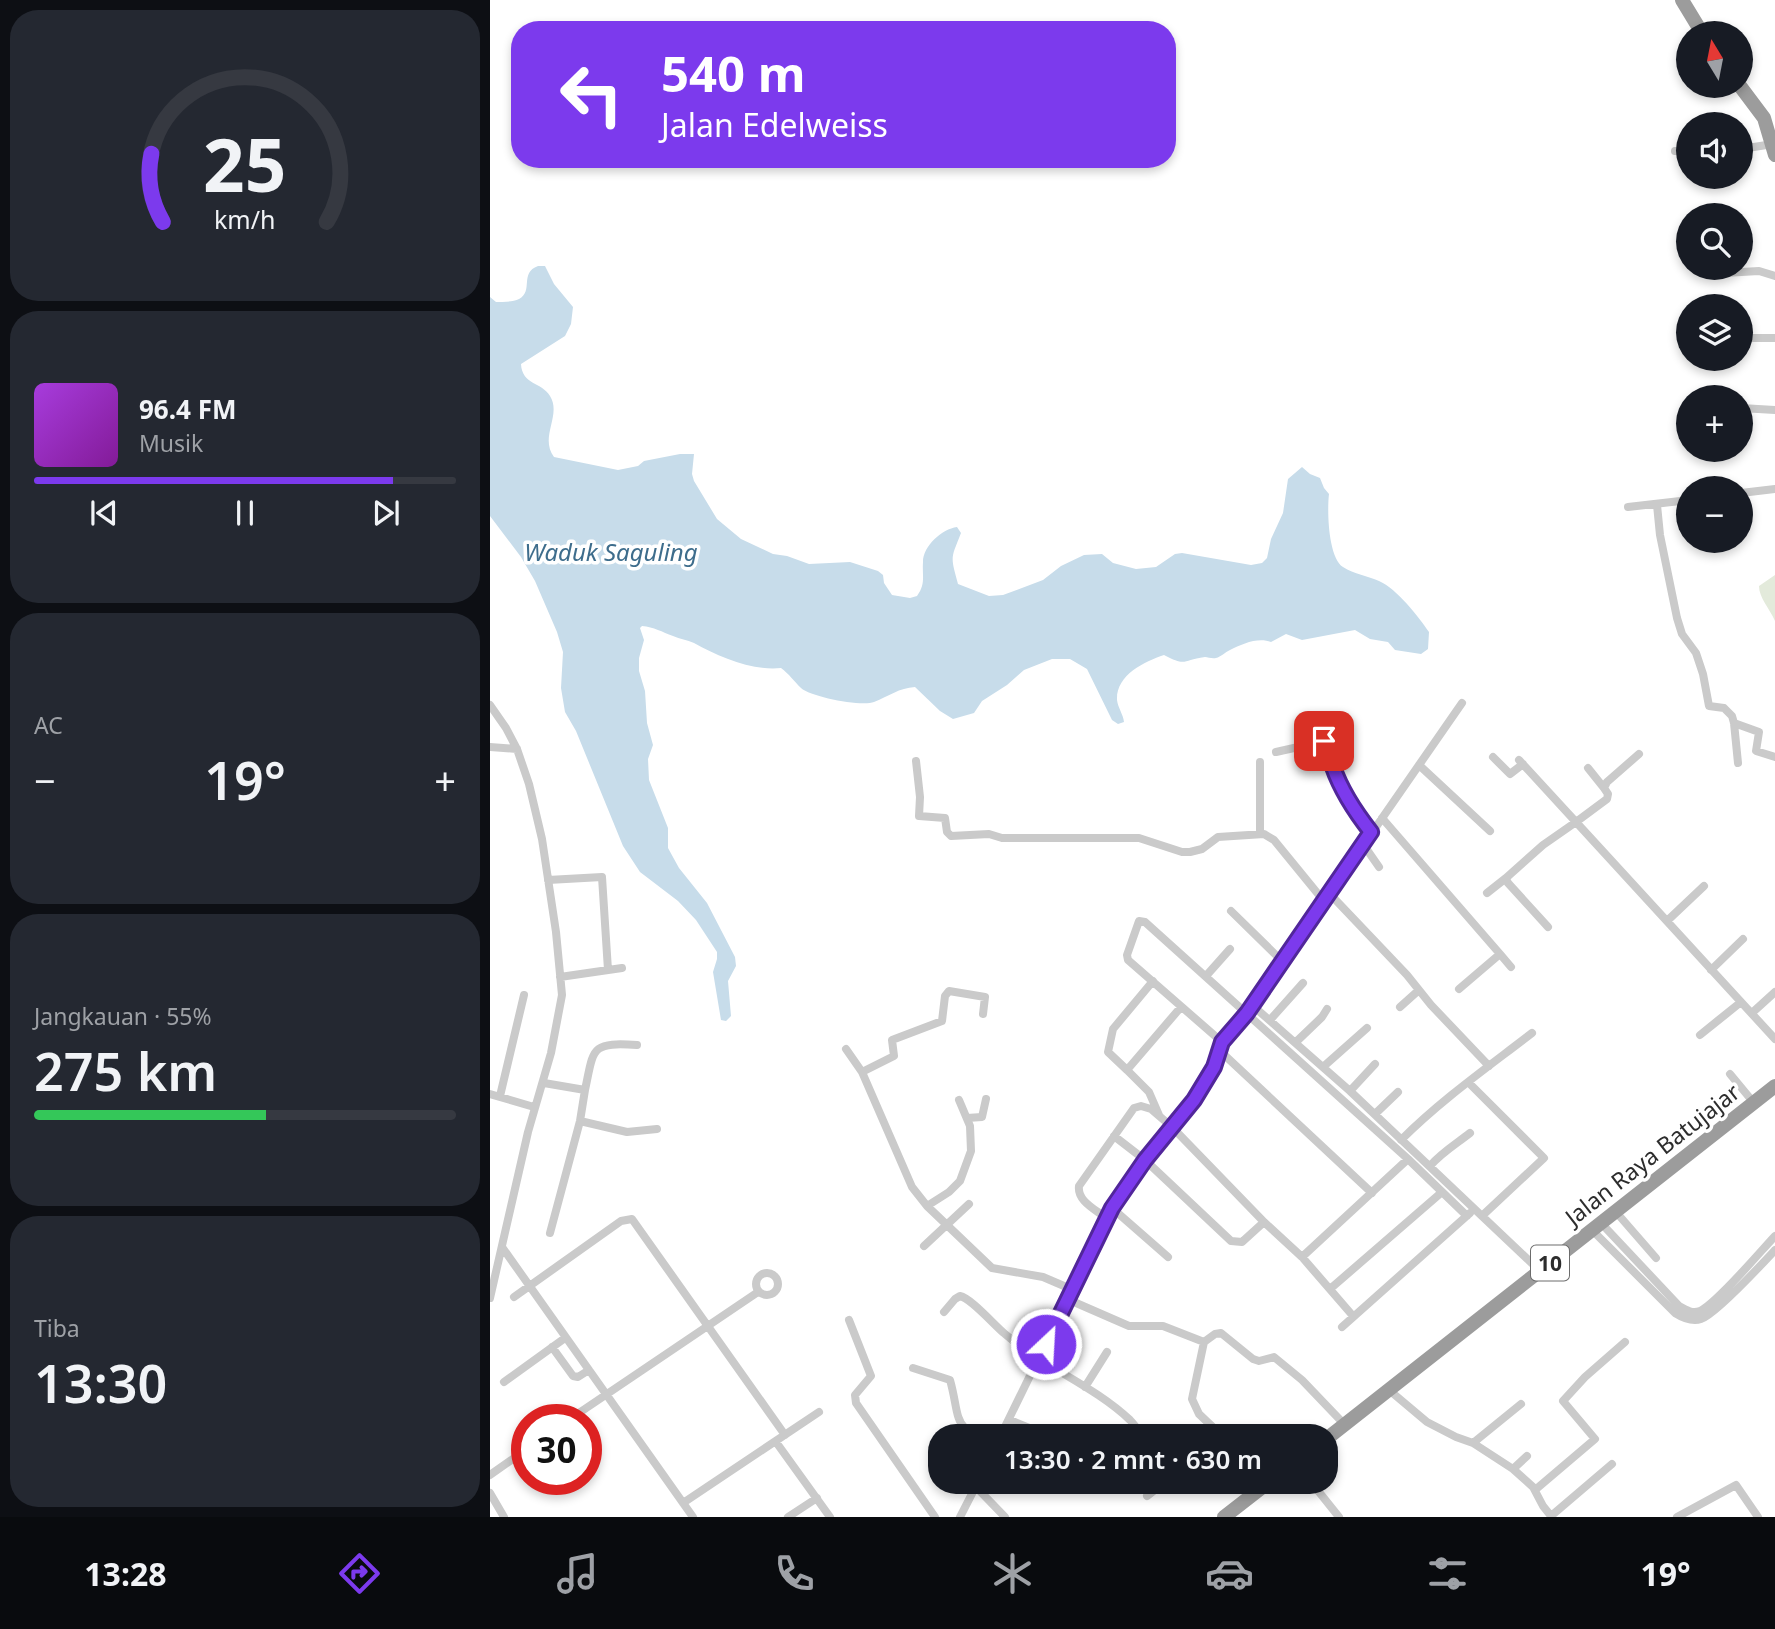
<!DOCTYPE html>
<html lang="id">
<head>
<meta charset="utf-8">
<style>
  :root { --surface:#171b24; --page:#242831; --text:#f1f3f6; --muted:#9ea1a6; --line:#363941; --accent:#7c3aed }
  body { margin:0; font-family:"Noto Sans",sans-serif; background:var(--page); color:var(--text); height:100vh; display:flex; flex-direction:column; font-size:26px; white-space:nowrap }
  * { box-sizing:border-box; margin:0 }
  p { font-size:23px; color:var(--muted) }
  .icon { flex:none; width:38px; height:38px; fill:none; stroke:currentColor; stroke-width:2; stroke-linecap:round; stroke-linejoin:round }
  .map { position:relative; flex:1; overflow:hidden }
  .panel { display:flex; flex-direction:column; gap:10px; padding:10px; background:#0d0f14; width:490px }
  .panel>* { flex:none }
  .guide { position:absolute; left:21px; top:21px; width:665px; height:147px; border-radius:28px; box-shadow:0 4px 10px #0003; background:#7c3aed; color:#fff; overflow:hidden }
  .needle { width:46px; rotate:350deg }
  .buttons { position:absolute; left:1186px; top:21px; display:grid; gap:14px }
  .buttons a { display:grid; place-items:center; width:77px; height:77px; border-radius:50%; background:var(--surface); box-shadow:0 4px 10px #0003; font-size:35px }
  .speed { position:absolute; left:21px; top:1404px; display:flex; gap:14px; font-size:35px; font-weight:700; text-align:center }
  .speed>* { display:grid; place-content:center; width:91px; height:91px; border-radius:50%; background:var(--surface); box-shadow:0 4px 10px #0003; line-height:1 }
  .speed .limit { border:10px solid #d22; background:#fff; color:#111 }
  .pin { position:absolute; display:grid; place-items:center; width:60px; height:60px; color:#fff; margin:-30px; border-radius:14px; box-shadow:0 4px 10px #0006 }
  .me { position:absolute; width:77px; margin:-38px; rotate:25deg; stroke-linejoin:round; filter:drop-shadow(0 0 5px #0008) }
  .turn { display:flex; align-items:center; gap:24px; height:147px; padding:0 35px; font-size:32px }
  .turn .icon { width:91px; height:91px; stroke-width:2.5 }
  .turn b { display:block; font-size:49px; line-height:60px }
  .big { font-size:52px; font-weight:600; line-height:1.1 }
  .panel .widget { flex:1; display:flex; flex-direction:column; justify-content:center; gap:10px; min-width:0; padding:0 24px; border-radius:28px; background:var(--page) }
  .panel .dial { align-items:center; gap:0 }
  .dial svg { height:182px; overflow:visible; fill:none; stroke:var(--line); stroke-width:7; stroke-linecap:round; text-anchor:middle }
  .dial text { fill:var(--text); stroke:none }
  .song { display:flex; align-items:center; gap:21px }
  .cover { width:84px; height:84px; border-radius:10px; background:linear-gradient(135deg,hsl(280 70% 55%),hsl(290 70% 35%)) }
  .played { height:7px; border-radius:4px; background:linear-gradient(90deg,var(--accent) 85%,var(--line) 85%) }
  .keys { display:flex; justify-content:space-around; direction:ltr }
  .heat { display:flex; justify-content:space-between; align-items:center; font-size:38px; direction:ltr }
  .charge { height:10px; border-radius:5px; background:linear-gradient(90deg,#34c759 55%,var(--line) 0) }
  .trip { position:absolute; left:438px; top:1424px; width:410px; height:70px; border-radius:28px; background:var(--surface); box-shadow:0 4px 10px #0003; font-weight:600; line-height:70px; text-align:center }
  .tab-bar { display:flex; height:112px; justify-content:space-around; align-items:center; background:#090b0e; color:var(--muted) }
  .tab-bar .icon { width:49px; height:49px }
  .tab-bar .on { color:var(--accent) }
  .tab-bar b { font-size:32px; color:var(--text) }
  main { display:flex; flex:1; min-height:0 }
  .map>svg:first-child { display:block }
</style>
</head>
<body>
<main>
<section class="panel">
<div class="widget dial"><svg viewBox="0 0 100 80">
<path d="M14 69A42 42 0 1 1 86 69"/>
<path d="M14 69A42 42 0 0 1 9 39" stroke="#7c3aed"/>
<text x="50" y="56" font-size="32" font-weight="700">25</text>
<text x="50" y="72" font-size="11">km/h</text>
</svg></div>
<div class="widget">
<div class="song"><i class="cover"></i><div><b>96.4 FM</b><p>Musik</p></div></div>
<div class="played"></div>
<div class="keys"><svg class="icon" aria-label="previous" viewBox="0 0 24 24"><path d="M18 5L8 12l10 7zM5 5v14"/></svg><svg class="icon" aria-label="pause" viewBox="0 0 24 24"><path d="M8 5v14M16 5v14"/></svg><svg class="icon" aria-label="next" viewBox="0 0 24 24"><path d="M6 5l10 7-10 7zM19 5v14"/></svg></div>
</div>
<div class="widget"><p>AC</p>
<div class="heat"><a>−</a><b class="big">19°</b><a>+</a></div>
</div>
<div class="widget"><p>Jangkauan · 55%</p><b class="big">275 km</b><div class="charge"></div></div>
<div class="widget"><p>Tiba</p><b class="big">13:30</b></div>
</section>
<div class="map">
<svg width="1285" height="1517" viewBox="0 0 1285 1517">
  <rect width="100%" height="100%" fill="#fff"/>
  <path fill="#e3eadb" d="M 1285,575 L 1285,621 C 1280,609 1269,598 1269,586 Z"/>
  <path fill="#c7dcea" d="M 48,266 L 55,266 L 64,284 L 83,307 L 81,324 L 75,336 L 31,364 C 32,385 52,382 60,396 C 72,415 49,437 64,457 L 128,470 L 148,466 L 154,461 L 190,454 L 204,454 L 202,474 L 204,481 L 227,519 L 251,539 L 283,554 L 297,556 L 319,564 L 360,562 L 388,571 L 393,575 L 394,583 L 402,595 L 420,598 L 427,596 C 436,584 432,576 433,562 C 433,546 452,529 467,527 L 471,533 C 461,559 460,555 468,584 L 499,596 L 513,595 L 553,580 L 571,566 L 594,555 L 612,554 L 623,563 L 646,569 L 666,567 L 685,554 L 692,553 L 761,565 L 772,563 L 777,558 L 781,539 L 793,513 L 798,479 L 812,467 L 820,474 L 830,478 L 834,488 L 839,494 C 837,510 838,557 853,567 C 864,574 878,576 889,581 C 907,589 928,616 939,632 L 938,649 L 931,654 L 905,650 L 898,642 L 880,639 L 865,630 L 812,640 L 796,634 L 781,642 C 768,637 752,644 740,650 C 735,652 731,657 726,658 C 722,659 718,657 715,657 C 692,660 697,667 674,655 C 654,662 626,675 627,700 C 628,708 633,714 634,722 L 628,724 L 622,720 L 597,669 L 580,659 L 562,659 L 534,670 L 517,685 L 492,701 L 484,713 L 463,719 L 450,711 L 425,687 C 409,688 399,696 384,702 C 372,707 321,697 311,688 C 304,681 299,674 291,668 C 262,671 229,657 204,643 C 197,640 190,639 183,636 C 172,632 164,627 152,626 L 150,628 L 154,640 L 149,658 L 149,671 L 155,691 L 157,723 L 163,745 L 158,759 L 159,780 L 178,828 L 178,848 L 189,868 L 217,903 L 245,957 L 246,966 L 238,981 L 241,1016 L 236,1021 L 231,1020 L 223,972 L 227,959 L 227,952 L 206,920 L 188,901 L 150,872 L 133,846 L 86,731 L 75,712 L 71,688 L 73,652 L 67,632 L 45,581 L 31,557 L 0,516 L 0,297 L 6,302 C 13,302 23,302 29,299 C 44,291 29,273 48,266 Z"/>
  <g fill="none" stroke-linecap="round" stroke-linejoin="round">
    <path stroke="#cacaca" stroke-width="8" d="M 1251,149 L 1283,144
      M 1185,151 L 1199,152
      M 1234,273 L 1269,271 L 1285,276
      M 1261,338 L 1285,338
      M 1251,408 L 1285,410
      M 1251,493 L 1285,489
      M 1167,505 L 1170,535 L 1187,618 L 1192,634 L 1206,653 L 1213,674 L 1219,706 L 1234,708 L 1242,716 L 1244,723 L 1248,763
      M 1138,507 L 1199,500
      M 0,705 L 16,728 L 27,749 L 39,784 L 52,839 L 66,932 L 72,995 L 61,1053 L 38,1132 L 0,1298
      M 1244,723 L 1269,732 L 1266,751 L 1285,757
      M 0,747 L 27,749
      M 786,752 L 835,741 L 849,781 L 871,819 L 881,832
      M 1003,757 L 1020,774 L 1033,764
      M 1029,760 L 1086,822 L 1117,799 L 1118,794 L 1114,788 L 1117,782 L 1149,754
      M 426,761 L 430,797 L 429,816 L 455,818 L 457,832 L 461,836 L 499,834 L 512,838 L 649,838 L 692,852 L 700,852 L 712,849 L 728,837 L 774,834 L 784,840 L 833,900
      M 770,762 L 770,833
      M 929,765 L 1000,831
      M 1098,768 L 1114,788
      M 892,818 L 1010,954 L 969,989
      M 873,844 L 889,867
      M 58,880 L 112,877 L 118,970
      M 839,893 L 917,975 L 941,1005 L 999,1066
      M 997,893 L 1016,878
      M 741,911 L 792,961
      M 1177,921 L 1214,886
      M 1058,927 L 1018,883 L 1016,878 L 1053,845 L 1086,822 L 1285,1039
      M 1010,954 L 1021,967
      M 1221,970 L 1253,939
      M 716,976 L 740,949
      M 70,977 L 132,968
      M 663,981 L 623,1029 L 618,1052 L 637,1070 L 691,1007
      M 762,1005 L 860,1091 L 1050,1271
      M 910,1007 L 929,990
      M 1263,1012 L 1285,992
      M 780,1020 L 813,983
      M 1210,1035 L 1251,1002
      M 732,1042 L 638,960 L 637,955 L 649,921 L 655,922 L 918,1159 L 977,1216
      M 806,1042 L 832,1017 L 837,1009
      M 356,1049 L 372,1072 L 422,1187 L 437,1206 L 502,1268 L 553,1277 L 581,1289
      M 729,1050 L 882,1193
      M 833,1067 L 877,1028
      M 637,1070 L 659,1092 L 669,1115
      M 372,1072 L 404,1056 L 402,1040 L 452,1021 L 455,996 L 459,991 L 495,997 L 493,1014
      M 1240,1074 L 1264,1103
      M 54,1083 L 95,1090 L 90,1121 L 60,1233
      M 979,1083 L 1054,1158 L 993,1215
      M 95,1090 C 104,1048 100,1042 147,1045
      M 860,1091 L 885,1064
      M 0,1094 L 44,1107
      M 10,1096 L 34,995
      M 885,1114 L 908,1092
      M 477,1118 L 492,1117 L 496,1099
      M 90,1121 L 137,1132 L 167,1129
      M 624,1136 L 655,1160 L 741,1241 L 752,1242 L 774,1222
      M 911,1140 C 951,1100 998,1067 1042,1033
      M 940,1166 C 951,1153 966,1144 980,1133
      M 437,1206 L 459,1192 L 470,1181 L 481,1151 L 480,1126 L 469,1100
      M 622,1208 L 678,1257
      M 1126,1212 L 1166,1258
      M 616,1218 C 605,1209 587,1201 589,1186 L 644,1108 L 651,1106 L 661,1109 L 682,1127 L 774,1222 L 812,1257 L 863,1316
      M 1111,1223 L 1189,1306 C 1196,1310 1202,1314 1210,1311 C 1227,1303 1269,1253 1285,1236
      M 1102,1230 L 1185,1313 C 1193,1318 1202,1322 1211,1319 C 1226,1314 1272,1264 1285,1250
      M 434,1246 L 479,1204
      M 12,1247 L 203,1517
      M 812,1257 L 918,1159
      M266 1284a11 11 0 1 1 22 0a11 11 0 1 1-22 0Z
      M 840,1289 L 952,1192
      M 24,1297 L 131,1221 L 142,1219 L 295,1435
      M 577,1299 L 639,1326 L 673,1326 L 714,1342 L 702,1399 L 709,1414 L 729,1433
      M 454,1312 L 465,1299 L 470,1296 C 481,1298 505,1326 515,1334 C 553,1367 603,1385 640,1420 C 645,1425 649,1431 653,1437
      M 359,1320 L 381,1376 L 365,1395 L 366,1403 L 445,1517
      M 852,1327 L 980,1213
      M 714,1342 L 725,1334 L 731,1333 L 763,1359 L 769,1361 L 784,1357 L 812,1380 L 855,1425
      M 62,1347 L 83,1376 L 88,1377 L 99,1370
      M 423,1368 L 460,1380 C 471,1418 460,1436 511,1436
      M 14,1382 L 75,1338
      M 595,1387 L 617,1352
      M 899,1390 L 937,1422 L 966,1437 L 983,1443 L 1023,1469 L 1043,1487 L 1053,1506 L 1061,1516 L 1122,1464
      M 80,1419 L 268,1292
      M 520,1420 L 554,1434
      M 510,1437 L 622,1208 L 655,1160 L 704,1100 L 724,1067 L 732,1042 L 757,1013 L 972,703
      M 286,1442 L 340,1517
      M 983,1443 L 1031,1404
      M 1023,1469 L 1037,1456
      M 0,1475 L 37,1449
      M 821,1482 L 849,1517
      M 486,1487 L 515,1517
      M 1045,1490 L 1105,1439 L 1073,1401 L 1095,1377 L 1135,1342
      M 0,1493 L 14,1517
      M 657,1496 L 675,1482
      M 193,1503 L 329,1412
      M 298,1517 L 327,1498
      M 470,1517 L 488,1482
      M 1187,1517 L 1246,1485 L 1268,1517"/>
    <path stroke="#9c9c9c" stroke-width="14" d="M 1192,0 L 1212,33
      M 1250,86 L 1274,118 L 1285,155
      M 835,1440 L 1285,1086
      M 734,1517 L 779,1482"/>
  </g>
  <g fill="none" stroke-linecap="round" stroke-linejoin="round">
    <defs>
      <path id="route" d="M 556,1344 L 622,1208 L 655,1160 L 704,1100 L 724,1067 L 732,1042 L 757,1013 L 881,832 C 866,813 851,790 843,767 C 839,758 840,748 834,741"/>
    </defs>
    <use href="#route" stroke="#51269a" stroke-width="18"/>
    <use href="#route" stroke="#7c3aed" stroke-width="12"/>
  </g>
  <g text-anchor="middle" dominant-baseline="central" stroke-width="7" stroke-linejoin="round" paint-order="stroke">
    <rect fill="#fff" stroke="#6c6c6c" stroke-width="2" x="1041" y="1245.5" width="38" height="35" rx="5"/>
    <g font-size="21" font-weight="bold" fill="#2d2d2d">
      <text x="1060" y="1263">10</text>
    </g>
    <g font-size="23" fill="#2d2d2d" stroke="#fff">
      <text transform="translate(1162 1154) rotate(-38)">Jalan Raya Batujajar</text>
    </g>
    <g font-size="24" font-style="italic" fill="#3e6d8c" stroke="#fff">
      <text x="121" y="551">Waduk Saguling</text>
    </g>
  </g>
</svg>
<div class="buttons">
<a><svg class="needle" viewBox="-14 -14 28 28"><path d="M0-13l5 13h-10z" fill="#e53935"/><path d="M0 13l5-13h-10z" fill="#9ea1a6"/></svg></a>
<a><svg class="icon" aria-label="sound" viewBox="0 0 24 24"><path d="M4 9h4l5-4v14l-5-4H4zM17 9q2 3 0 6"/></svg></a>
<a><svg class="icon" aria-label="search" viewBox="0 0 24 24"><circle cx="10" cy="10" r="6"/><path d="M15 15l6 6"/></svg></a>
<a><svg class="icon" aria-label="layers" viewBox="0 0 24 24"><path d="M12 4l9 5-9 5-9-5zM3 14l9 5 9-5"/></svg></a>
<a>+</a>
<a>−</a>
</div>
<div class="speed"><div class="limit">30</div></div>
<div class="pin" style="left:834px;top:741px;background:#d93025"><svg class="icon" aria-label="arrive" viewBox="0 0 24 24"><path d="M6 21V4h12l-3 4 3 4H6"/></svg></div>
<svg class="me" style="left:556px;top:1344px" viewBox="-20 -20 40 40"><circle r="17" fill="#7c3aed" stroke="#fff" stroke-width="3"/><path d="M0-11L8 9 0 5-8 9z" fill="#fff"/></svg>
<div class="trip">13:30 · 2 mnt · 630 m</div>
<div class="guide">
<div class="turn"><svg class="icon" aria-label="left" viewBox="0 0 24 24"><path d="M17 20v-9H6M10 6l-5 5 5 5"/></svg><div><b>540 m</b>Jalan Edelweiss</div></div>
</div>
</div>
</main>
<nav class="tab-bar">
<b>13:28</b>
<svg class="icon on" aria-label="directions" viewBox="0 0 24 24"><path d="M12 3l9 9-9 9-9-9zM9 14v-3h6M13 9l2 2-2 2"/></svg>
<svg class="icon" aria-label="music" viewBox="0 0 24 24"><path d="M9 18V5l10-2v13"/><circle cx="6" cy="18" r="3"/><circle cx="16" cy="16" r="3"/></svg>
<svg class="icon" aria-label="phone" viewBox="0 0 24 24"><path d="M5 4h4l2 5-3 2q2 4 5 5l2-3 5 2v4C11 20 4 13 5 4z"/></svg>
<svg class="icon" aria-label="climate" viewBox="0 0 24 24"><path d="M12 3v18M4 7l16 10M4 17L20 7"/></svg>
<svg class="icon" aria-label="car" viewBox="0 0 24 24"><path d="M5 17H2v-5l4-1 3-4h7l3 4 3 1v5h-3M9 17h6M6 11h13"/><circle cx="7" cy="17" r="2"/><circle cx="17" cy="17" r="2"/></svg>
<svg class="icon" aria-label="filters" viewBox="0 0 24 24"><path d="M4 7h16M4 17h16"/><circle cx="9" cy="7" r="2"/><circle cx="15" cy="17" r="2"/></svg>
<b>19°</b>
</nav>
</body>
</html>
